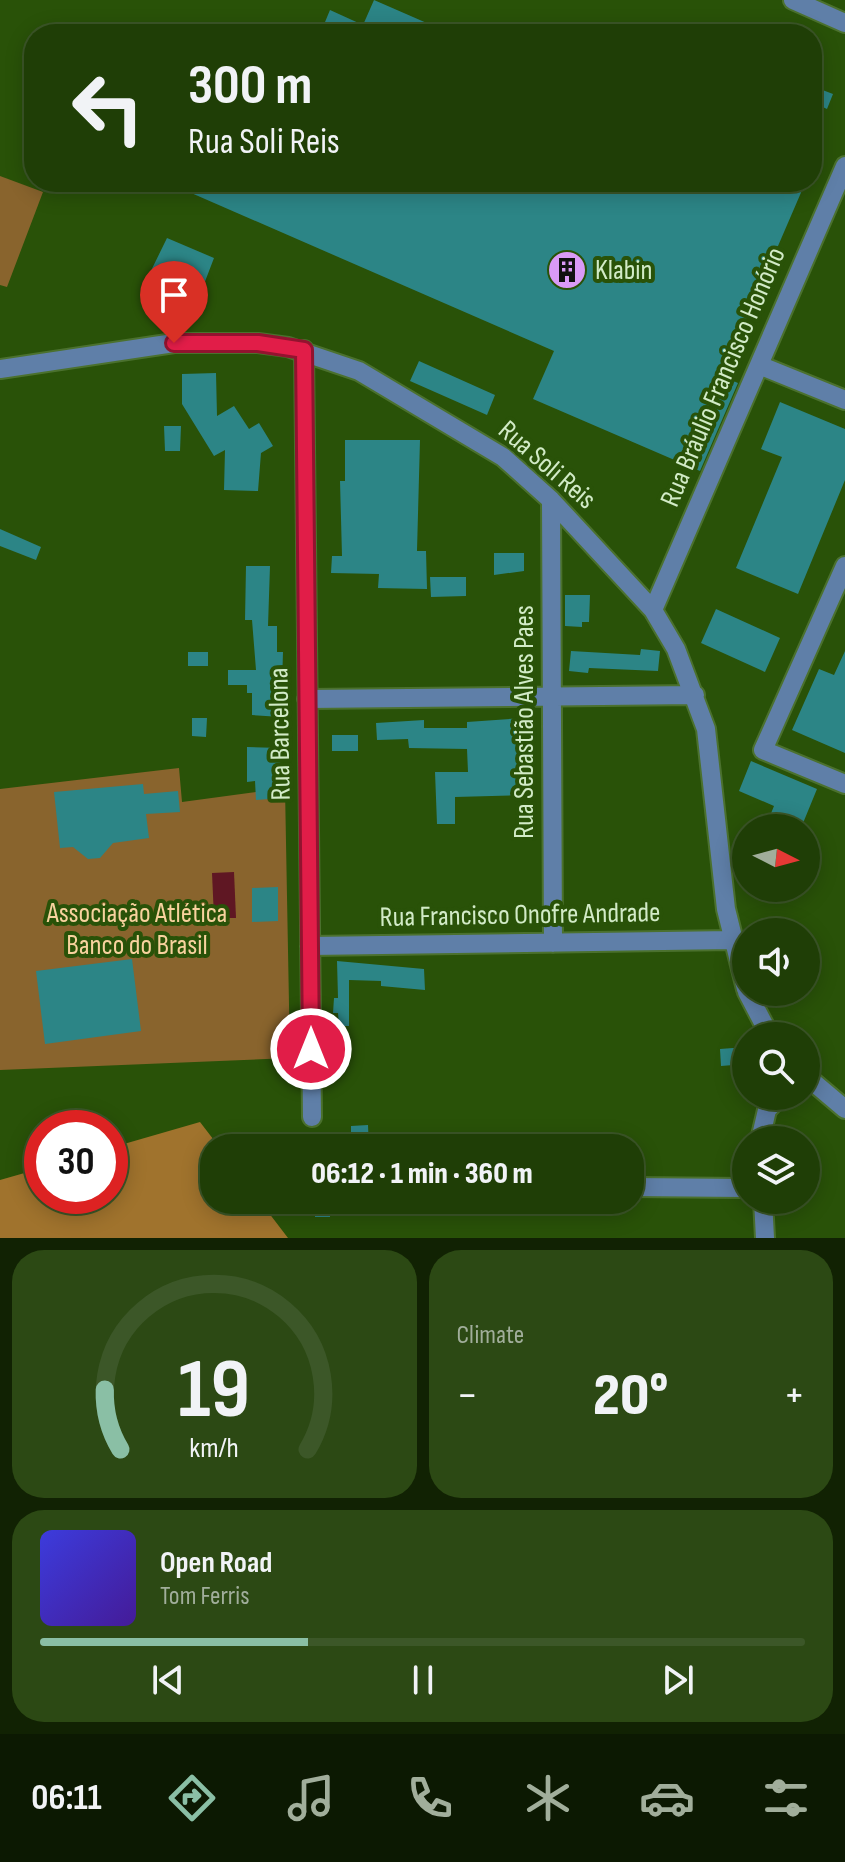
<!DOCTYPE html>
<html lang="en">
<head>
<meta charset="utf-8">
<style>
  :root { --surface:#1f3e06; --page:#2c4914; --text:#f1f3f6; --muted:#a1ae9b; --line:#3c5728; --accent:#8abfa5 }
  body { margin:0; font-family:"Sofia Sans Condensed",sans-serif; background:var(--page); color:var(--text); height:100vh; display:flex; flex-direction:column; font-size:30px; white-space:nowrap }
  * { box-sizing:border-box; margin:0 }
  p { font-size:26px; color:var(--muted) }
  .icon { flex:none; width:44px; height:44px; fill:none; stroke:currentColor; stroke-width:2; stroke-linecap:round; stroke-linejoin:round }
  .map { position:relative; height:1238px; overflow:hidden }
  .sheet { display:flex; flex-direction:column; gap:12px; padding:12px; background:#112203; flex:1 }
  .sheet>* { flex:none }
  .guide { position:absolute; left:24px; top:24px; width:798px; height:168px; border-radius:32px; box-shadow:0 4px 20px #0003,0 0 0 2px var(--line); background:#1f3e06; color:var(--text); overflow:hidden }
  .needle { width:52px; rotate:96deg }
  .buttons { position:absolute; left:732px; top:814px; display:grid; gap:16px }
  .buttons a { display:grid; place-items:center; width:88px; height:88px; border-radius:50%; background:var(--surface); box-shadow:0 4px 20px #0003,0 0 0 2px var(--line); font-size:40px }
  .speed { position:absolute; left:24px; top:1110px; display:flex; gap:16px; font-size:40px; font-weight:700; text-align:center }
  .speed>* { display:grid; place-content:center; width:104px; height:104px; border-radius:50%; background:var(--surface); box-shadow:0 4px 20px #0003,0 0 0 2px var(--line); line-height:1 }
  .speed .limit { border:12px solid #d22; background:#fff; color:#111 }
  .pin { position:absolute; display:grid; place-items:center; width:68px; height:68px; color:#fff; margin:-82px -34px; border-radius:50% 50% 50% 0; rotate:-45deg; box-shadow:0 0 8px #0007 }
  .pin .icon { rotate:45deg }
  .me { position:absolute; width:88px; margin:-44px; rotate:0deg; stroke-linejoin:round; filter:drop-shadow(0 0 6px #0008) }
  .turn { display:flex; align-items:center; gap:28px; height:168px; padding:0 32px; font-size:36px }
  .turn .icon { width:104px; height:104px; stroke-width:2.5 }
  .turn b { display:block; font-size:56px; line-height:68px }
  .big { font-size:60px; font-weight:800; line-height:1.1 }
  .sheet .tile { flex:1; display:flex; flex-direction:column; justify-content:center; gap:12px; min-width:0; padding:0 28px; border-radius:32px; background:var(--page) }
  .sheet .dial { align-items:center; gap:0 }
  .dial svg { height:208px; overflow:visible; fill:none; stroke:var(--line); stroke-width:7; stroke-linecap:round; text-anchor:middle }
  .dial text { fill:var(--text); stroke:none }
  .song { display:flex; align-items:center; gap:24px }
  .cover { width:96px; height:96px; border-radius:12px; background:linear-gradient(135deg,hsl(240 70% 55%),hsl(260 70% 35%)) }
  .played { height:8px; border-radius:4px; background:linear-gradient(90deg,var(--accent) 35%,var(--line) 35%) }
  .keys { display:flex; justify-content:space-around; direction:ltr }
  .heat { display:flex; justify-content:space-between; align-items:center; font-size:44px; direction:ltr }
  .sheet .tiles { flex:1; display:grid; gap:12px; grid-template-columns:1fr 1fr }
  .tile:last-child { grid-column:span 2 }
  .trip { position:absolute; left:200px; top:1134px; width:444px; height:80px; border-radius:32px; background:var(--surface); box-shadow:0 4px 20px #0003,0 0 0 2px var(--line); font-weight:800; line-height:80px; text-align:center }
  .tab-bar { display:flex; height:128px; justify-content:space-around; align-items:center; background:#0c1902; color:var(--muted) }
  .tab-bar .icon { width:56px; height:56px }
  .tab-bar .selected { color:var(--accent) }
  .tab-bar b { font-size:36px; color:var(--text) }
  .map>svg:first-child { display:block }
</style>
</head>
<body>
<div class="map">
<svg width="845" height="1238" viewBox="0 0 845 1238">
  <rect width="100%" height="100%" fill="#295208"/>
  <path fill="#89642d" d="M 0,176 L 43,192 L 7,287 L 0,285 Z
    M 179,768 L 182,802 L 285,788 L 290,1058 L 0,1070 L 0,789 Z"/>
  <path fill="#a0732d" d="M 200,1122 L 220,1148 L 214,1148 L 214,1200 L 259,1200 L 288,1238 L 0,1238 L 0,1180 L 42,1168 L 42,1196 L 110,1196 L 110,1148 Z"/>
  <path fill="#5f1723" d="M 234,872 L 236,918 L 214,918 L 212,873 Z"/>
  <path fill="#2c8586" d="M 374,0 L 452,34 L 320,34 L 330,10 L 363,25 Z
    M 812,86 L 833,94 L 827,109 L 812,102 Z
    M 166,182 L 790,182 L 803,188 L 722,376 L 738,383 L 700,471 L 533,399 L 554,351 Z
    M 167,238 L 214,258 L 196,305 L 145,283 Z
    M 419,361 L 495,395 L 487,415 L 410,381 Z
    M 216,373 L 217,416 L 234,406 L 249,429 L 259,423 L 273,446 L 261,453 L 258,491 L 224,490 L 225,450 L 214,456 L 182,404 L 182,374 Z
    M 780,402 L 845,429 L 845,480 L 798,594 L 736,568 L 782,457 L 761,449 Z
    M 164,426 L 181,426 L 180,451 L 165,451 Z
    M 345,440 L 420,440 L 417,551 L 426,551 L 427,589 L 378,588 L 379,574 L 331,573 L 332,556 L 342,556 L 340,481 L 345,481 Z
    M 0,529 L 41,547 L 36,560 L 0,546 Z
    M 494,553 L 524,553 L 524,571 L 494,575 Z
    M 246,566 L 270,566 L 268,626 L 277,626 L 277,652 L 283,652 L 281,717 L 252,715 L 252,693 L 247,693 L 247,685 L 228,685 L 228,670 L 256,670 L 252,620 L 245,620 Z
    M 430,577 L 466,577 L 466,596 L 431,597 Z
    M 565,595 L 590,595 L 589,622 L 582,622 L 582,627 L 565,626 Z
    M 716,609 L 780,638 L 765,672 L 701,643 Z
    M 641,649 L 660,651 L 658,671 L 589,668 L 588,673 L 569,671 L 571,651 L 640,655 Z
    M 845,651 L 845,753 L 792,730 L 819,669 L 834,675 Z
    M 188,652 L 208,652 L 208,666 L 188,666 Z
    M 192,718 L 207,718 L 206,737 L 192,736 Z
    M 524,718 L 526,795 L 455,797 L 455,824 L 437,824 L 435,772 L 468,772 L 467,749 L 409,748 L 408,739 L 377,740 L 376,723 L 424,720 L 424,728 L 467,728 L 467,722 Z
    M 332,735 L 358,735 L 358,751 L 332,751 Z
    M 247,747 L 280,748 L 281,798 L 256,800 L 255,781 L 247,782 Z
    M 751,761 L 817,789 L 801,828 L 765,828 L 774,806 L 739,791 Z
    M 143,784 L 144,794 L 178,791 L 180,812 L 146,814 L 149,838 L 113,843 L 100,858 L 88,859 L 73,847 L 60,848 L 54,792 Z
    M 278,887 L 278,921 L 252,922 L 252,888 Z
    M 132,959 L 141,1031 L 45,1044 L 36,971 Z
    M 337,961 L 424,969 L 425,990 L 381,986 L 381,981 L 349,980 L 349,1026 L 339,1026 L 338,1013 L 333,1013 L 334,998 L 338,998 Z
    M 746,1047 L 746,1064 L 721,1066 L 720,1049 Z
    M 368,1125 L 369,1148 L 321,1148 L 321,1137 L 351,1136 L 351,1126 Z
    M 315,1200 L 330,1200 L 330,1217 L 315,1217 Z"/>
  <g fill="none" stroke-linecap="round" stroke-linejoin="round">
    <defs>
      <path id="minor" d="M 793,0 L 845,23
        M 304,350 L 312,1117
        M 759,365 L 845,400
        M 0,369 L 174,343 L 258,343 L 288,347 L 359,371 L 503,457 L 551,500 L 653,610 L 676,649 L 706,729 L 726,909 L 746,989
        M 551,500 L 553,943
        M 845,566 L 763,750 L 845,784
        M 653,610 L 845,166
        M 307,699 L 695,695
        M 310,946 L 732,940
        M 747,992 L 770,1036
        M 806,1076 L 845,1109
        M 760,1140 L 767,1110 L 780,1096
        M 630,1187 L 746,1188
        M 763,1200 L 765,1238"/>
    </defs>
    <use href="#minor" stroke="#4b712e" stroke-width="22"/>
    <use href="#minor" stroke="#5f7fa8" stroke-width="18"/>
  </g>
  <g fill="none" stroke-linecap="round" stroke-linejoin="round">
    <defs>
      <path id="route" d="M 174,343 L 258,343 L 304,350 L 311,1049"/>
    </defs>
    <use href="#route" stroke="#92132f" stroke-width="20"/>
    <use href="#route" stroke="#e11d48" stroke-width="14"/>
  </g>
  <defs>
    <symbol id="building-disc" viewBox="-11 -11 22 22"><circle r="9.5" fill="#da9af6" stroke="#295208"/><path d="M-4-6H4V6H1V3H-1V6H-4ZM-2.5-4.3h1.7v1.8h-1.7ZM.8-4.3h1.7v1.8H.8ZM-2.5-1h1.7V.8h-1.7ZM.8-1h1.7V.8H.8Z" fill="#111"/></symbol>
  </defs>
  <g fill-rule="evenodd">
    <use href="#building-disc" x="545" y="248" width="44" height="44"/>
  </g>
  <g text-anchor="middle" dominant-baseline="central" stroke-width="8" stroke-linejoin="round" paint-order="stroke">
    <g font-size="28" fill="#d2ebc7" stroke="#295208" text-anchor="start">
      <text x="595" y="270">Klabin</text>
    </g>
    <g font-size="28" fill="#d2ebc7" stroke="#295208">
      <text transform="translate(723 377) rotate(-67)">Rua Bráulio Francisco Honório</text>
      <text transform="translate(547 465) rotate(41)">Rua Soli Reis</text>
      <text transform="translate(524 722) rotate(-90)">Rua Sebastião Alves Paes</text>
      <text transform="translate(280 734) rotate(-91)">Rua Barcelona</text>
      <text transform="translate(520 915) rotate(-1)">Rua Francisco Onofre Andrade</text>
    </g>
    <g font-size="28" fill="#f8d29e" stroke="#295208">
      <text x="137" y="913">Associação Atlética<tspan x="137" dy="32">Banco do Brasil</tspan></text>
    </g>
  </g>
</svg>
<div class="buttons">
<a><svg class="needle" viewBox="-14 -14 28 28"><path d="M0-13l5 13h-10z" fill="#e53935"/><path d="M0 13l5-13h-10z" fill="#a1ae9b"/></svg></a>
<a><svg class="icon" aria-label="sound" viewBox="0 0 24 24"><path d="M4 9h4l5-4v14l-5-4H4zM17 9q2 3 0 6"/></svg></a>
<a><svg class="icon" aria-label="search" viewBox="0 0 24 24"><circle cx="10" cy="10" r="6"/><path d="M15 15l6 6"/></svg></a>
<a><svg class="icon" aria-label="layers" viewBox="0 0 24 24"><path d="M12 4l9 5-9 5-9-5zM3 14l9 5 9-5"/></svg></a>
</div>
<div class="speed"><div class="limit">30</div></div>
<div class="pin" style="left:174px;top:343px;background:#d93025"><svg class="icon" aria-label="arrive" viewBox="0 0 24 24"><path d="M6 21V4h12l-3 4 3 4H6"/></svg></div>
<svg class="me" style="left:311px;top:1049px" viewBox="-20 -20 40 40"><circle r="17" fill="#e11d48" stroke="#fff" stroke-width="3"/><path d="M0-11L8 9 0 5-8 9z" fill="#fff"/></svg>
<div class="trip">06:12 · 1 min · 360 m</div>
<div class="guide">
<div class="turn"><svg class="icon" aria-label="left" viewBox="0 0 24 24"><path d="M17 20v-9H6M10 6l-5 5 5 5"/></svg><div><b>300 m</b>Rua Soli Reis</div></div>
</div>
</div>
<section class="sheet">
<div class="tiles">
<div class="tile dial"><svg viewBox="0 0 100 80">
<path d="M14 69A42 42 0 1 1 86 69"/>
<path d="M14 69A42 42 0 0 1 8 46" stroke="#8abfa5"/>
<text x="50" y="56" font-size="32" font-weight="700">19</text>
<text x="50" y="72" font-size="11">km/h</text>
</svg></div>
<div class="tile"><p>Climate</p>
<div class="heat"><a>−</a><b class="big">20°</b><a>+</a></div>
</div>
<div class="tile">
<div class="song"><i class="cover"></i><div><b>Open Road</b><p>Tom Ferris</p></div></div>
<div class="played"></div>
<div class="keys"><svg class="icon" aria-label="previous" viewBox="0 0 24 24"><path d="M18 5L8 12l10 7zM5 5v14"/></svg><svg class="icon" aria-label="pause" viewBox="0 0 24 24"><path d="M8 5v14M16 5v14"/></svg><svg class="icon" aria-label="next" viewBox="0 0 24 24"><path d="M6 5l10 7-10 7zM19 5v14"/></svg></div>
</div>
</div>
</section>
<nav class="tab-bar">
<b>06:11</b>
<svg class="icon selected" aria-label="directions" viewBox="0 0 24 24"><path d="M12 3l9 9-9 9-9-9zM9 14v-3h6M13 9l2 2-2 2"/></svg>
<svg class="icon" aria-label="music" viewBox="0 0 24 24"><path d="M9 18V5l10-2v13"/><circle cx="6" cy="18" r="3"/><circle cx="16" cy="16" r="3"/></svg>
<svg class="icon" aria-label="phone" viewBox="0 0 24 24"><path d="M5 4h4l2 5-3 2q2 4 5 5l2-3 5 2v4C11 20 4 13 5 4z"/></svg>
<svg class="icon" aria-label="climate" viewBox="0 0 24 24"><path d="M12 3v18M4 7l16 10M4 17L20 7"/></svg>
<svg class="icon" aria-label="car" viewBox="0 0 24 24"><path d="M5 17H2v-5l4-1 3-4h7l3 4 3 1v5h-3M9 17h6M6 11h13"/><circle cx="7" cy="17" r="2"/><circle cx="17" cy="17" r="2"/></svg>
<svg class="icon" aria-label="filters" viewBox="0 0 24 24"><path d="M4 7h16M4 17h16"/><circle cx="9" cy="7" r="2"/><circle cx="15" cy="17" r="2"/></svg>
</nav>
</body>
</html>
